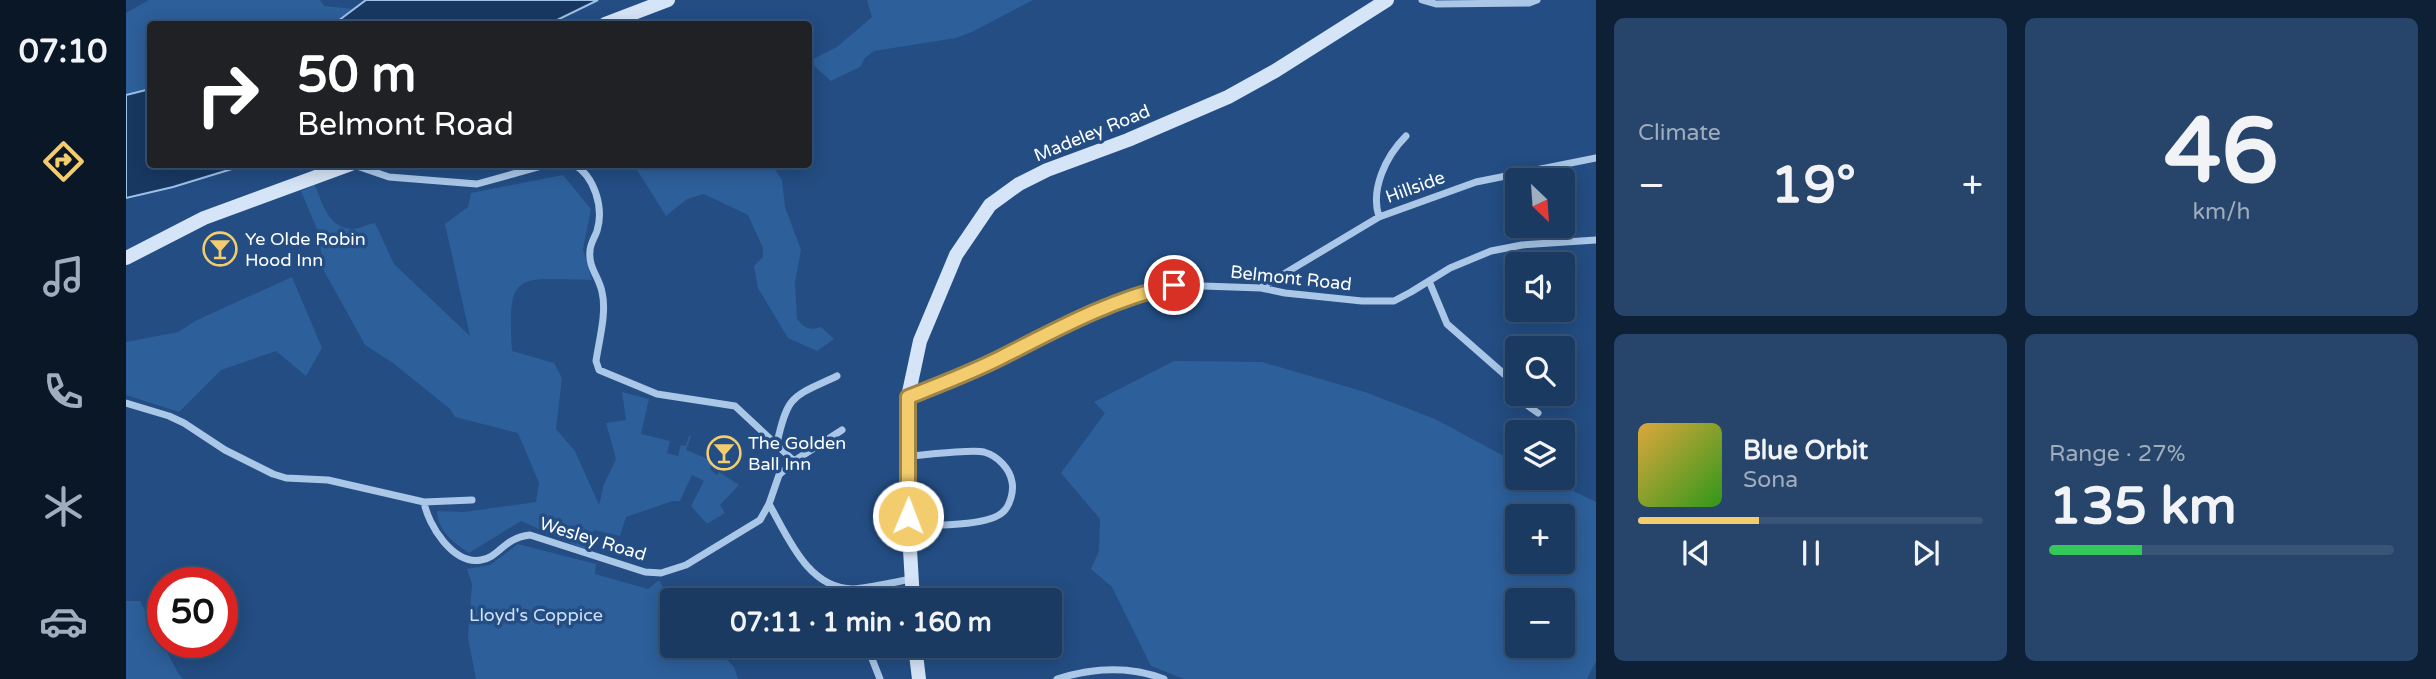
<!DOCTYPE html>
<html lang="en">
<head>
<meta charset="utf-8">
<style>
  :root { --surface:#1a3a62; --page:#27456b; --text:#f1f3f6; --muted:#9fadbe; --line:#385477; --accent:#f3cc6d }
  body { margin:0; font-family:"Varela Round",sans-serif; background:var(--page); color:var(--text); height:100vh; display:flex; flex-direction:column; font-size:26px; white-space:nowrap }
  * { box-sizing:border-box; margin:0 }
  p { font-size:23px; color:var(--muted) }
  .icon { flex:none; width:38px; height:38px; fill:none; stroke:currentColor; stroke-width:2; stroke-linecap:round; stroke-linejoin:round }
  .map { position:relative; flex:1; overflow:hidden }
  .panel { display:flex; flex-direction:column; gap:18px; padding:18px; background:#0e2036; width:840px }
  .panel>* { flex:none }
  .banner { position:absolute; left:21px; top:21px; width:665px; height:147px; border-radius:7px; box-shadow:0 4px 18px #0003,0 0 0 2px var(--line); background:#202124; color:#fff; overflow:hidden }
  .needle { width:46px; rotate:155deg }
  .tools { position:absolute; left:1379px; top:168px; display:grid; gap:14px }
  .tools a { display:grid; place-items:center; width:70px; height:70px; border-radius:7px; background:var(--surface); box-shadow:0 4px 18px #0003,0 0 0 2px var(--line); font-size:35px }
  .speed { position:absolute; left:21px; top:567px; display:flex; gap:14px; font-size:35px; font-weight:700; text-align:center }
  .speed>* { display:grid; place-content:center; width:91px; height:91px; border-radius:50%; background:var(--surface); box-shadow:0 4px 18px #0003,0 0 0 2px var(--line); line-height:1 }
  .speed .limit { border:10px solid #d22; background:#fff; color:#111 }
  .pin { position:absolute; display:grid; place-items:center; width:60px; height:60px; color:#fff; margin:-30px; border:4px solid #fff; border-radius:50%; box-shadow:0 2px 7px #0007 }
  .me { position:absolute; width:77px; margin:-38px; rotate:1deg; stroke-linejoin:round; filter:drop-shadow(0 0 5px #0008) }
  .turn { display:flex; align-items:center; gap:24px; height:147px; padding:0 35px; font-size:32px }
  .turn .icon { width:91px; height:91px; stroke-width:2.5 }
  .turn b { display:block; font-size:49px; line-height:60px }
  .big { font-size:52px; font-weight:700; line-height:1.1 }
  .panel .widget { flex:1; display:flex; flex-direction:column; justify-content:center; gap:10px; min-width:0; padding:0 24px; border-radius:10px; background:var(--page) }
  .panel .dial { align-items:center; gap:0 }
  .dial b { font-size:91px; line-height:1 }
  .song { display:flex; align-items:center; gap:21px }
  .cover { width:84px; height:84px; border-radius:10px; background:linear-gradient(135deg,hsl(40 70% 55%),hsl(110 70% 35%)) }
  .played { height:7px; border-radius:4px; background:linear-gradient(90deg,var(--accent) 35%,var(--line) 35%) }
  .keys { display:flex; justify-content:space-around; direction:ltr }
  .heat { display:flex; justify-content:space-between; align-items:center; font-size:38px; direction:ltr }
  .charge { height:10px; border-radius:5px; background:linear-gradient(90deg,#34c759 27%,var(--line) 0) }
  .panel .tiles { flex:1; display:grid; gap:18px; grid-template-columns:repeat(2,1fr) }
  .trip { position:absolute; left:534px; top:588px; width:402px; height:70px; border-radius:7px; background:var(--surface); box-shadow:0 4px 18px #0003,0 0 0 2px var(--line); font-weight:700; line-height:70px; text-align:center }
  main { display:flex; flex:1; min-height:0 }
  .tabs { display:flex; flex-direction:column; width:126px; justify-content:space-around; align-items:center; background:#0a1727; color:var(--muted) }
  .tabs .icon { width:49px; height:49px }
  .tabs .on { color:var(--accent) }
  .tabs b { font-size:32px; color:var(--text) }
  .map>svg:first-child { display:block }
</style>
</head>
<body>
<main>
<nav class="tabs">
<b>07:10</b>
<svg class="icon on" aria-label="directions" viewBox="0 0 24 24"><path d="M12 3l9 9-9 9-9-9zM9 14v-3h6M13 9l2 2-2 2"/></svg>
<svg class="icon" aria-label="music" viewBox="0 0 24 24"><path d="M9 18V5l10-2v13"/><circle cx="6" cy="18" r="3"/><circle cx="16" cy="16" r="3"/></svg>
<svg class="icon" aria-label="phone" viewBox="0 0 24 24"><path d="M5 4h4l2 5-3 2q2 4 5 5l2-3 5 2v4C11 20 4 13 5 4z"/></svg>
<svg class="icon" aria-label="climate" viewBox="0 0 24 24"><path d="M12 3v18M4 7l16 10M4 17L20 7"/></svg>
<svg class="icon" aria-label="car" viewBox="0 0 24 24"><path d="M5 17H2v-5l4-1 3-4h7l3 4 3 1v5h-3M9 17h6M6 11h13"/><circle cx="7" cy="17" r="2"/><circle cx="17" cy="17" r="2"/></svg>
</nav>
<div class="map">
<svg width="1470" height="679" viewBox="0 0 1470 679">
  <rect width="100%" height="100%" fill="#234d83"/>
  <path fill="#2d5f9a" fill-rule="evenodd" d="M 23,0 L 194,0 L 198,6 L 228,9 L 208,24 L 24,24 L 24,89 L 0,95 L 0,13 Z
    M 741,0 L 907,0 L 846,32 L 830,38 L 748,51 L 739,58 L 734,67 L 705,81 L 686,64 L 687,59 L 711,47 L 746,17 Z
    M 508,165 L 646,165 L 656,180 L 659,207 L 675,250 L 669,283 L 671,319 C 679,328 683,331 695,327 L 708,339 L 691,351 L 662,338 L 632,288 L 628,266 L 637,257 L 637,248 L 622,215 L 578,194 L 561,199 L 540,216 Z
    M 437,175 L 465,209 L 457,249 L 466,280 C 391,279 381,269 386,351 L 428,363 L 436,378 L 430,429 L 449,451 L 473,505 L 478,484 L 490,459 L 480,423 L 500,420 L 496,392 L 523,399 L 515,434 L 544,441 L 541,453 L 552,456 L 555,445 L 560,446 L 563,436 L 565,436 L 560,450 L 587,461 L 584,469 L 591,475 L 593,472 L 613,485 L 594,505 L 599,513 L 581,524 L 565,506 L 578,481 L 566,475 L 554,501 L 547,501 L 500,517 L 494,536 L 468,530 L 460,550 L 395,521 L 343,553 C 328,543 311,530 311,511 L 338,512 L 410,502 L 413,483 L 392,433 L 329,417 L 324,409 L 267,363 L 239,345 L 197,269 L 193,234 L 175,191 L 189,185 C 196,203 203,229 227,229 C 233,229 242,224 249,223 L 268,264 L 344,336 L 319,224 L 342,207 L 345,193 Z
    M 166,277 L 196,348 L 180,376 L 150,351 L 95,370 L 53,412 L 0,395 L 0,342 L 52,332 L 71,320 Z
    M 1048,361 L 1136,362 L 1239,392 L 1309,419 L 1391,463 L 1391,478 L 1420,478 L 1470,502 L 1470,661 L 1461,679 L 1058,679 L 1025,666 L 986,587 L 965,569 L 973,551 L 974,519 L 935,473 L 979,413 L 968,402 ZM 1391,516 L 1437,516 L 1437,562 L 1391,562 ZM 1437,600 L 1437,646 L 1391,646 L 1391,600 Z
    M 392,544 L 470,564 L 469,574 L 522,589 L 533,580 L 546,602 L 546,646 L 573,646 L 583,655 L 593,651 L 608,667 L 612,679 L 350,679 L 342,638 L 346,584 L 341,569 L 364,565 Z
    M 0,601 L 14,601 L 52,673 L 57,679 L 0,679 Z"/>
  <path fill="#183862" stroke="#9ec1e9" stroke-width="2" d="M 240,0 L 472,0 L 423,24 L 208,24 Z
    M 24,89 L 24,164 L 119,165 L 47,187 L 0,198 L 0,95 Z"/>
  <g fill="none" stroke-linecap="round" stroke-linejoin="round">
    <path stroke="#aac7e8" stroke-width="7" d="M 1296,0 L 1310,4 L 1403,3 L 1411,0
      M 225,164 L 263,177 L 351,184 L 423,164
      M 447,164 C 469,176 478,208 471,231 C 469,237 464,244 464,251 C 462,267 473,277 476,292 C 481,313 473,340 470,361 L 473,370 L 531,394 L 609,406 L 668,461
      M 1253,217 C 1244,189 1260,156 1280,136
      M 1303,281 L 1321,324 L 1386,381 L 1391,391
      M 1136,287 L 1253,217 L 1350,182 L 1470,158
      M 1393,394 L 1398,403 L 1412,413
      M 784,396 L 838,375 L 940,323 L 1004,296 L 1048,285 L 1135,288 L 1159,293 L 1236,301 L 1268,301 L 1285,292 L 1324,268 L 1365,251 L 1396,245 L 1470,240
      M 0,403 L 43,416 L 58,423 L 99,450 L 147,474 L 160,478 L 202,480 L 298,502 C 302,525 327,565 355,560 C 374,557 377,538 404,535 L 519,572 L 535,573 L 560,565 L 634,520 L 643,504 L 653,475 L 668,461 L 716,430
      M 651,443 C 662,393 667,397 711,376
      M 298,502 L 346,500
      M 643,504 C 662,537 682,589 727,589 C 746,588 767,582 786,579
      M 783,526 C 805,525 861,527 877,512 C 884,506 888,491 886,482 C 884,469 872,456 858,452 C 845,449 800,455 783,456
      M 741,646 L 754,679
      M 931,679 C 966,668 1004,666 1038,679"/>
    <path stroke="#d5e4f7" stroke-width="14" d="M 479,24 L 542,0
      M 0,258 L 78,218 L 225,164
      M 787,600 L 782,516 L 782,397 L 794,341 L 830,255 L 864,205 L 893,184 L 921,170 L 1002,140 L 1102,97 L 1149,71 L 1261,0
      M 789,646 L 793,679"/>
  </g>
  <g fill="none" stroke-linecap="round" stroke-linejoin="round">
    <defs>
      <path id="route" d="M 782,516 L 782,397 C 815,384 847,372 878,356 C 935,327 984,300 1048,285"/>
    </defs>
    <use href="#route" stroke="#9e8547" stroke-width="18"/>
    <use href="#route" stroke="#f3cc6d" stroke-width="12"/>
  </g>
  <defs>
    <symbol id="bar-ring" viewBox="-11 -11 22 22"><circle r="9.5" fill="#234d83" stroke="#f3cc6d" stroke-width="1.5"/><path d="M-6-5H6L.8 .8V4.5H3.5V6h-7V4.5H-.8V.8Z" fill="#f3cc6d"/></symbol>
  </defs>
  <g fill-rule="evenodd">
    <use href="#bar-ring" x="75" y="230" width="38" height="38"/>
    <use href="#bar-ring" x="579" y="434" width="38" height="38"/>
  </g>
  <g text-anchor="middle" dominant-baseline="central" stroke-width="7" stroke-linejoin="round" paint-order="stroke">
    <g font-size="18" fill="#fff" stroke="#234d83">
      <text transform="translate(966 133) rotate(-22)">Madeley Road</text>
      <text transform="translate(1289 187) rotate(-20)">Hillside</text>
      <text transform="translate(1165 278) rotate(6)">Belmont Road</text>
      <text transform="translate(467 539) rotate(17)">Wesley Road</text>
    </g>
    <g font-size="18" fill="#fff" stroke="#234d83" text-anchor="start">
      <text x="119" y="239">Ye Olde Robin<tspan x="119" dy="21">Hood Inn</tspan></text>
      <text x="622" y="443">The Golden<tspan x="622" dy="21">Ball Inn</tspan></text>
    </g>
    <g font-size="18" fill="#cee1f6" stroke="#234d83">
      <text x="410" y="615">Lloyd's Coppice</text>
    </g>
  </g>
</svg>
<div class="tools">
<a><svg class="needle" viewBox="-14 -14 28 28"><path d="M0-13l5 13h-10z" fill="#e53935"/><path d="M0 13l5-13h-10z" fill="#9fadbe"/></svg></a>
<a><svg class="icon" aria-label="sound" viewBox="0 0 24 24"><path d="M4 9h4l5-4v14l-5-4H4zM17 9q2 3 0 6"/></svg></a>
<a><svg class="icon" aria-label="search" viewBox="0 0 24 24"><circle cx="10" cy="10" r="6"/><path d="M15 15l6 6"/></svg></a>
<a><svg class="icon" aria-label="layers" viewBox="0 0 24 24"><path d="M12 4l9 5-9 5-9-5zM3 14l9 5 9-5"/></svg></a>
<a>+</a>
<a>−</a>
</div>
<div class="speed"><div class="limit">50</div></div>
<div class="pin" style="left:1048px;top:285px;background:#d93025"><svg class="icon" aria-label="arrive" viewBox="0 0 24 24"><path d="M6 21V4h12l-3 4 3 4H6"/></svg></div>
<svg class="me" style="left:782px;top:516px" viewBox="-20 -20 40 40"><circle r="17" fill="#f3cc6d" stroke="#fff" stroke-width="3"/><path d="M0-11L8 9 0 5-8 9z" fill="#fff"/></svg>
<div class="trip">07:11 · 1 min · 160 m</div>
<div class="banner">
<div class="turn"><svg class="icon" aria-label="right" viewBox="0 0 24 24"><path d="M7 20v-9h11M14 6l5 5-5 5"/></svg><div><b>50 m</b>Belmont Road</div></div>
</div>
</div>
<section class="panel">
<div class="tiles">
<div class="widget"><p>Climate</p>
<div class="heat"><a>−</a><b class="big">19°</b><a>+</a></div>
</div>
<div class="widget dial"><b>46</b><p>km/h</p></div>
<div class="widget">
<div class="song"><i class="cover"></i><div><b>Blue Orbit</b><p>Sona</p></div></div>
<div class="played"></div>
<div class="keys"><svg class="icon" aria-label="previous" viewBox="0 0 24 24"><path d="M18 5L8 12l10 7zM5 5v14"/></svg><svg class="icon" aria-label="pause" viewBox="0 0 24 24"><path d="M8 5v14M16 5v14"/></svg><svg class="icon" aria-label="next" viewBox="0 0 24 24"><path d="M6 5l10 7-10 7zM19 5v14"/></svg></div>
</div>
<div class="widget"><p>Range · 27%</p><b class="big">135 km</b><div class="charge"></div></div>
</div>
</section>
</main>
</body>
</html>
